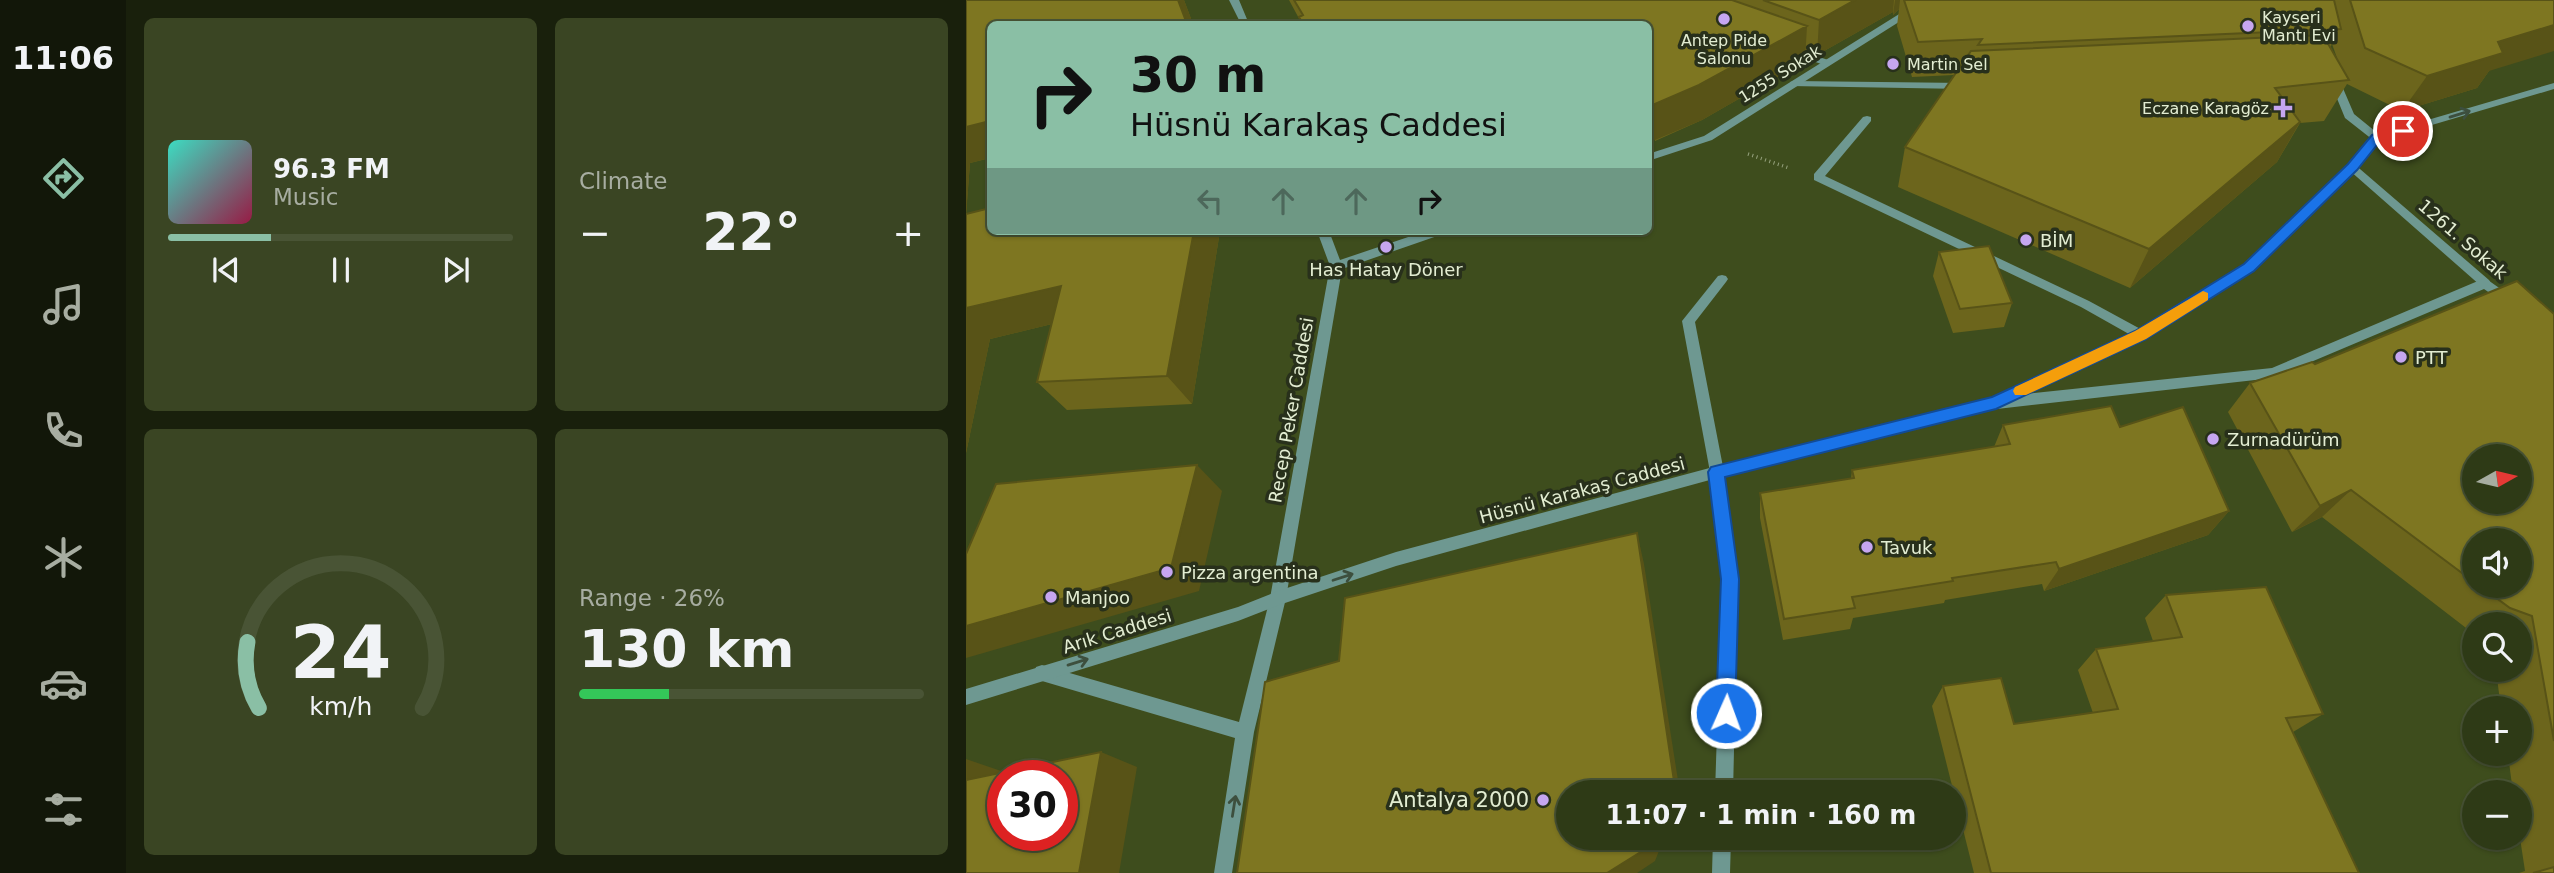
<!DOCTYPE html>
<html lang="en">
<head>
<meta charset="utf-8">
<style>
  :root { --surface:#2e3a16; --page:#3a4523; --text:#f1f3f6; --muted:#a7ada1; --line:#495435; --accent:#8abfa5 }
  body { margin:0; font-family:"DejaVu Sans",sans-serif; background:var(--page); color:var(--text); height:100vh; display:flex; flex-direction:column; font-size:26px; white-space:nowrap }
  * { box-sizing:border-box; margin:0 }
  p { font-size:23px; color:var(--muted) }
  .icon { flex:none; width:38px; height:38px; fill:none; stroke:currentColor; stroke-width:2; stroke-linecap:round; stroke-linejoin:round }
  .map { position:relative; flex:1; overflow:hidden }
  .drawer { display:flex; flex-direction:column; gap:18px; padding:18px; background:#19200c; width:840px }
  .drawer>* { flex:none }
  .top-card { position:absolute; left:21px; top:21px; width:665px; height:214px; border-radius:10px; box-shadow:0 2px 5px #0004,0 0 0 2px var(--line); background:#8abfa5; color:#111; overflow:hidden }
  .needle { width:46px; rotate:82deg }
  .buttons { position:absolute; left:1496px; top:444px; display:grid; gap:14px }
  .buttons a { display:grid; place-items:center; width:70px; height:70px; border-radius:50%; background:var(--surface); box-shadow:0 2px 5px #0004,0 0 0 2px var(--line); font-size:35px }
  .speed { position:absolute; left:21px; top:760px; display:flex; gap:14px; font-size:35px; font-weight:700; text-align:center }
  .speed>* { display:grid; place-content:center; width:91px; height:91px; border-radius:50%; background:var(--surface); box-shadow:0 2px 5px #0004,0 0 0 2px var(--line); line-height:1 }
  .speed .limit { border:10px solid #d22; background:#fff; color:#111 }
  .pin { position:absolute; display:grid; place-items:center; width:60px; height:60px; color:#fff; margin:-30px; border:4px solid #fff; border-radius:50%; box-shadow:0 2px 7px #0007 }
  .me { position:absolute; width:77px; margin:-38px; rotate:2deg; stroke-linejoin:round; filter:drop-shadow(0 0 5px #0008) }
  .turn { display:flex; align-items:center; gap:24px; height:147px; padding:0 28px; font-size:32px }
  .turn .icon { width:91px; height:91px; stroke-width:2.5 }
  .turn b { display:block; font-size:49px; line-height:60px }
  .lanes { display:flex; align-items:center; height:66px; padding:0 28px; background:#0003; justify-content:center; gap:35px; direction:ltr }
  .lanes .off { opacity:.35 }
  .big { font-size:52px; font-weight:800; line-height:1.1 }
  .drawer .tile { flex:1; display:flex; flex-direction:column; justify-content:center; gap:10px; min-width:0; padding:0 24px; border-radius:10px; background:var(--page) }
  .drawer .dial { align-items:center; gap:0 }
  .dial svg { height:182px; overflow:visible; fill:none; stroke:var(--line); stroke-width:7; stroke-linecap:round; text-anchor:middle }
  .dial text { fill:var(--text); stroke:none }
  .song { display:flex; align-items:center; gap:21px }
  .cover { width:84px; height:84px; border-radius:10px; background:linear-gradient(135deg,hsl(170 70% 55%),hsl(340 70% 35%)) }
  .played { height:7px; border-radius:4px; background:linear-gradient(90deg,var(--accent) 30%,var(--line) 30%) }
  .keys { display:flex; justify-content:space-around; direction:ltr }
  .heat { display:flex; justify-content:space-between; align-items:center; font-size:38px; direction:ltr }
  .charge { height:10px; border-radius:5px; background:linear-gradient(90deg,#34c759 26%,var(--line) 0) }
  .drawer .tiles { flex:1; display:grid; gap:18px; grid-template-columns:repeat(2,1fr) }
  .trip { position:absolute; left:590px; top:780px; width:410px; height:70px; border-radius:35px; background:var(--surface); box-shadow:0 2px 5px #0004,0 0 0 2px var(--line); font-weight:800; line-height:70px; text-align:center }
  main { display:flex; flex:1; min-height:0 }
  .tabs { display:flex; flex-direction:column; width:126px; justify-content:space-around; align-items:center; background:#121709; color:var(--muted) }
  .tabs .icon { width:49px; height:49px }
  .tabs .selected { color:var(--accent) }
  .tabs b { font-size:32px; color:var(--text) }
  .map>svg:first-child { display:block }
</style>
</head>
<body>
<main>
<nav class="tabs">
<b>11:06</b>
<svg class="icon selected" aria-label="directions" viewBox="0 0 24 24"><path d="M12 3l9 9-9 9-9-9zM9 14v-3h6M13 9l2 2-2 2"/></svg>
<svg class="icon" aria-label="music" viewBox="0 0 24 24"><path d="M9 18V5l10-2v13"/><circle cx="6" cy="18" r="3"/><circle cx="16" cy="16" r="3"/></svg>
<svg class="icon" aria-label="phone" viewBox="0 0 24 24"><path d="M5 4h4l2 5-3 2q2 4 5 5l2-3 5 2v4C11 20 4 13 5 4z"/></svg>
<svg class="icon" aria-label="climate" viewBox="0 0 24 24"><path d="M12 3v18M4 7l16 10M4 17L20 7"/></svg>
<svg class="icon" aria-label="car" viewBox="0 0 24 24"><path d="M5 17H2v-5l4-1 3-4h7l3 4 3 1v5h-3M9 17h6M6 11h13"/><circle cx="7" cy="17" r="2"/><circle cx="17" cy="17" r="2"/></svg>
<svg class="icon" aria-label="filters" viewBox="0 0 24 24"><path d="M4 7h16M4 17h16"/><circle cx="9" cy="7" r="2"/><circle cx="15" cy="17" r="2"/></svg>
</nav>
<section class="drawer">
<div class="tiles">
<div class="tile">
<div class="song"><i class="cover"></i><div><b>96.3 FM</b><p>Music</p></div></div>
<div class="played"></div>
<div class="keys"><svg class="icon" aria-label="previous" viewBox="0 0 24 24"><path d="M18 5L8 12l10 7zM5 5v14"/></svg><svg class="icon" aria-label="pause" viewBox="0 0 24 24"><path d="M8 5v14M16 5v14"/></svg><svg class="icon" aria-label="next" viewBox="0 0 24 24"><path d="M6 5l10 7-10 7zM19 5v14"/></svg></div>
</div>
<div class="tile"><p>Climate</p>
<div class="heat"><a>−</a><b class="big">22°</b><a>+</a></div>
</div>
<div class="tile dial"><svg viewBox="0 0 100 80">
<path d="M14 69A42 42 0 1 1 86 69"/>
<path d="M14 69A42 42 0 0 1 9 40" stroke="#8abfa5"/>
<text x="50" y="56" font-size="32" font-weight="700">24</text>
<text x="50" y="72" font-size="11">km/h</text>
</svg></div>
<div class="tile"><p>Range · 26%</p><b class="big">130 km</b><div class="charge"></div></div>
</div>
</section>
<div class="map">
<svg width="1588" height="873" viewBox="0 0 1588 873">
  <rect width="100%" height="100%" fill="#3e4d1d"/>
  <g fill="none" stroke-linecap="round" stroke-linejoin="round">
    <path stroke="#96a27e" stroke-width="3.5" stroke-dasharray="1 3.5" stroke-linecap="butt" d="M 782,154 L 823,168"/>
    <path fill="#6e9891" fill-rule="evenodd" d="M 901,116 L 905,117 L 905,121 L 859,176 L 1123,301 L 1180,332 L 1181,335 L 1180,338 L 1170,338 L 1115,307 L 848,180 L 848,174 L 897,117 Z
      M 756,275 L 760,276 L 762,279 L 760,282 L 729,322 L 758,472 L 756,476 L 751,478 L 746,476 L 744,472 L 716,321 L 752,276 Z"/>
    <path fill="#6e9891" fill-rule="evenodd" d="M 821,46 L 865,61 L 866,63 L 861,66 L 818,51 L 816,49 Z
      M 828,81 L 999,83 L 1004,86 L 999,89 L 824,86 L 824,82 Z
      M 1387,163 L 1523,280 L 1525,283 L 1523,286 L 1515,286 L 1383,170 L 1381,167 Z"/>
    <path fill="#6e9891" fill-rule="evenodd" d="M 263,0 L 273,0 L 283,24 L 275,24 Z
      M 948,0 L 958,0 L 944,15 L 746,140 L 682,161 L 682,154 L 738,136 L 938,11 Z
      M 1368,76 L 1373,79 L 1388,114 L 1415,136 L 1415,140 L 1407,140 L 1379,118 L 1363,79 Z
      M 351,231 L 363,231 L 374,260 L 460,231 L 479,231 L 477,234 L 376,269 L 320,598 L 288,732 L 266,873 L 248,873 L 269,738 L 76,681 L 70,679 L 68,673 L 70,667 L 76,665 L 273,722 L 304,598 L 364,266 Z
      M 1519,278 L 1549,299 L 1551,302 L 1549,305 L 1541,305 L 1518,289 L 1307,378 L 1031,409 L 1026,407 L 1024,403 L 1026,399 L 1031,397 L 1306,368 Z
      M 751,466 L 756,468 L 758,472 L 772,579 L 767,793 L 749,793 L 756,579 L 744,472 L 746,468 Z
      M 747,838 L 765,838 L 764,873 L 746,873 Z"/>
    <path fill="#6e9891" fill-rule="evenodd" d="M 1588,83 L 1588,89 L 1415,140 L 1391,170 L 1287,270 L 1180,338 L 1035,407 L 751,478 L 430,566 L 313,605 L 272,621 L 0,705 L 0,689 L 272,607 L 312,591 L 430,552 L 751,466 L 1027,398 L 1170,332 L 1279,264 L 1383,164 L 1407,136 Z"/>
  </g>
  <path fill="#6c651c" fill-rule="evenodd" d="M 0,0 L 218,0 L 227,24 L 24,24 L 24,158 L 4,163 L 0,213 L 254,231 L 226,404 L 101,410 L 71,382 L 86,324 L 24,339 L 0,453 Z
    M 323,0 L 1588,0 L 1523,71 L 1511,88 L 1436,111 L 1381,84 L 1358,121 L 1334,123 L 1311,162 L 1164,288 L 932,187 L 939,147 L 988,75 L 946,77 L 931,26 L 933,9 L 927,15 L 927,12 L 851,55 L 840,51 L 839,61 L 736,120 L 689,141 L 682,24 L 336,24 ZM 1366,44 L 1371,58 L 1364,48 Z
    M 973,252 L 1046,303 L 1038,327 L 987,333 L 967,276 Z
    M 1588,314 L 1588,873 L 1553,873 L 1559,871 L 1554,838 L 1554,793 L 1547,793 L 1542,754 L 1554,754 L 1554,709 L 1535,709 L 1530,670 L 1554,670 L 1554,625 L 1508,625 L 1508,632 L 1504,631 L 1356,517 L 1326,532 L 1262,412 L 1284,383 L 1349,364 ZM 1508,541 L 1554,586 L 1508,586 Z
    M 1037,425 L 1154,427 L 1263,511 L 1242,535 L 1078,591 L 1076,584 L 979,600 L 978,603 L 887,618 L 884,629 L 817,640 L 794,518 L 794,493 L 885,479 L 886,470 L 1028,447 Z
    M 1200,595 L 1357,714 L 1327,732 L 1393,873 L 1008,873 L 966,706 L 977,686 L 1048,724 L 1127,713 L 1112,670 L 1130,649 L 1187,641 L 1179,618 Z"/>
  <path fill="#585317" d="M 212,0 L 218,0 L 227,24 L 221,24 Z
    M 889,0 L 928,0 L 927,12 L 851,55 L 853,20 Z
    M 929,0 L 934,0 L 933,9 L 927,15 Z
    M 1588,25 L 1588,51 L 1523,71 L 1511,88 L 1436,111 L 1461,76 L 1532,42 Z
    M 841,26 L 839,61 L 736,120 L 682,143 L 682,107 Z
    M 24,121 L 24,158 L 4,163 L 0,218 L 0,127 Z
    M 1334,122 L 1311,162 L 1164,288 L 1183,249 Z
    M 228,231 L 254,231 L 226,404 L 201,376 Z
    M 95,286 L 123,315 L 24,339 L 0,453 L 0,308 Z
    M 231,465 L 256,491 L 233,591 L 0,658 L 0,626 Z
    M 1385,490 L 1356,517 L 1326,532 L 1354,506 Z
    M 1263,511 L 1242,535 L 1078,591 L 1093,569 Z
    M 671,533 L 678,564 L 714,793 L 703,793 Z
    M 135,752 L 171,767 L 153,873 L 113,873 Z
    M 0,759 L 38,772 L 0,789 Z
    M 685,838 L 698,838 L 689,861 L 671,873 L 641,873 Z"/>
  <path fill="#7e7621" stroke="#585317" stroke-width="2" fill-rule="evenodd" d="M 0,0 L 212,0 L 221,24 L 24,24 L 24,121 L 0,127 Z
    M 328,0 L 766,0 L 841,26 L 733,85 L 682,107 L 682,24 L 337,24 L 333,17 L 337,15 Z
    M 797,0 L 889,0 L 853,20 Z
    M 938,0 L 1368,0 L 1375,29 L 1360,30 L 1344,22 L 1348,30 L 1012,45 L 1016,39 L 952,42 Z
    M 1384,0 L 1588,0 L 1588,25 L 1532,42 L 1537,53 L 1461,76 L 1399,48 Z
    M 1357,35 L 1383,80 L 1309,88 L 1334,122 L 1183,249 L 939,147 L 1005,51 Z
    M 24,208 L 24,231 L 228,231 L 201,376 L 71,382 L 95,286 L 0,308 L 0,214 Z
    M 1023,246 L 1046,303 L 994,309 L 973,252 Z
    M 1551,281 L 1588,314 L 1588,741 L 1566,616 L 1544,608 L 1514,586 L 1554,586 L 1554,541 L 1508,541 L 1508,582 L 1385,490 L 1354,506 L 1284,383 L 1346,362 L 1349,364 ZM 1508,457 L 1554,457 L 1554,502 L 1508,502 Z
    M 1145,406 L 1154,427 L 1217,407 L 1263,511 L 1093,569 L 1090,562 L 986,578 L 987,581 L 886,597 L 889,608 L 818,619 L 794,493 L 888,478 L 886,470 L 1044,444 L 1037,425 Z
    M 231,465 L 205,568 L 0,626 L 0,554 L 30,484 Z
    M 671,533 L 708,781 L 703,793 L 602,793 L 602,838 L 685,838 L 681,848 L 641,873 L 271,873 L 299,682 L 373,661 L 379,598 Z
    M 1300,587 L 1357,714 L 1320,718 L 1393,873 L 1025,873 L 977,686 L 1035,678 L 1048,724 L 1152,709 L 1130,649 L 1216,637 L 1200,595 Z
    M 135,752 L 113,873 L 0,873 L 0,780 ZM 37,775 L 96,775 L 96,835 L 37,835 Z
    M 1588,867 L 1588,873 L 1567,873 Z"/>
  <defs><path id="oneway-shaft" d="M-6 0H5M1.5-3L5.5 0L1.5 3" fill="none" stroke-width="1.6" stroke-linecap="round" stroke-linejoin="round" transform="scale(1.75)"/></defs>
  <g stroke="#3d4f3e">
    <use href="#oneway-shaft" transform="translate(1494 114) rotate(-17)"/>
    <use href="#oneway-shaft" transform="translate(377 577) rotate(-18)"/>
    <use href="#oneway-shaft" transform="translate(112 662) rotate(-17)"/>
    <use href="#oneway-shaft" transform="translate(268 806) rotate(-81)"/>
  </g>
  <path fill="#1a73e8" stroke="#114b97" stroke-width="2" d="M 1437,127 L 1443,131 L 1441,133 L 1415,140 L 1391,170 L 1288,271 L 1180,339 L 1030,409 L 759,477 L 773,579 L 769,713 L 767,719 L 760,722 L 753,719 L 750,713 L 755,579 L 742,472 L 745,467 L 1026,397 L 1169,331 L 1278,264 L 1382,164 L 1406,135 Z"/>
  <path fill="#f59e0b" d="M 1237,291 L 1242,293 L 1242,300 L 1180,339 L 1060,395 L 1049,395 L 1047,391 L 1049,387 L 1169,331 Z"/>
  <g fill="#c6a6f0" stroke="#28301b" stroke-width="2.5">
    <circle cx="758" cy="19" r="7"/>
    <circle cx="1282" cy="26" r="7"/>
    <circle cx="927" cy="64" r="7"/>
    <path d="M1313.5 97.5h7v7h7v7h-7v7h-7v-7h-7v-7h7z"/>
    <circle cx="1060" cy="240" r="7"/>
    <circle cx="420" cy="247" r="7"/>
    <circle cx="1435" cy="357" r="7"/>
    <circle cx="1247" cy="439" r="7"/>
    <circle cx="901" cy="547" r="7"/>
    <circle cx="201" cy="572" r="7"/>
    <circle cx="85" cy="597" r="7"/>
    <circle cx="577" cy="800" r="7"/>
  </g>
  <g text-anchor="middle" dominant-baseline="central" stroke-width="7" stroke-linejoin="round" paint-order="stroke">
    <g font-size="16" fill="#e3edd2" stroke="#28301b" text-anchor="start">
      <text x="1296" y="17">Kayseri<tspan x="1296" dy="18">Mantı Evi</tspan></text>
      <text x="758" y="40" text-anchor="middle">Antep Pide<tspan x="758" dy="18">Salonu</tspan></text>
      <text x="941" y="64">Martin Sel</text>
      <text x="1303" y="108" text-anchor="end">Eczane Karagöz</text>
    </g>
    <g font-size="16" fill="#e3edd2" stroke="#28301b">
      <text transform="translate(814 74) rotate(-32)">1255 Sokak</text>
    </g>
    <g font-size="18" fill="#e3edd2" stroke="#28301b">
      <text transform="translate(1497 239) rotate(41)">1261. Sokak</text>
      <text transform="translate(325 410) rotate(-80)">Recep Peker Caddesi</text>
      <text transform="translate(616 490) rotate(-15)">Hüsnü Karakaş Caddesi</text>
      <text transform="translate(151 631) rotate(-17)">Arık Caddesi</text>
    </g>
    <g font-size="18" fill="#e3edd2" stroke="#28301b" text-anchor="start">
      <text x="1074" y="240">BİM</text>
      <text x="420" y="269" text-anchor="middle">Has Hatay Döner</text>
      <text x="1449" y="357">PTT</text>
      <text x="1261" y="439">Zurnadürüm</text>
      <text x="915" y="547">Tavuk</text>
      <text x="215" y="572">Pizza argentina</text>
      <text x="99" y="597">Manjoo</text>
    </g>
    <g font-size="21" fill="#e3edd2" stroke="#28301b" text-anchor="end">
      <text x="563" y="800">Antalya 2000</text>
    </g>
  </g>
</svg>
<div class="buttons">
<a><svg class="needle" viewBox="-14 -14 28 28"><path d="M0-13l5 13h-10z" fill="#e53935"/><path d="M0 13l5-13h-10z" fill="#a7ada1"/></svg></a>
<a><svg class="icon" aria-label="sound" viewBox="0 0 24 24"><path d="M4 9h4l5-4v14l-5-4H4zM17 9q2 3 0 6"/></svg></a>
<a><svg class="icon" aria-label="search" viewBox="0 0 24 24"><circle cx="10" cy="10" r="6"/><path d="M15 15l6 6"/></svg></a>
<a>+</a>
<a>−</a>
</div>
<div class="speed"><div class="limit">30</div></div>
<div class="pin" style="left:1437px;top:131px;background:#d93025"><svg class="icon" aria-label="arrive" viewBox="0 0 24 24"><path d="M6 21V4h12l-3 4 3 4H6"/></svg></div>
<svg class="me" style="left:760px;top:713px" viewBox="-20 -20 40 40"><circle r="17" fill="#1a73e8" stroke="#fff" stroke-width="3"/><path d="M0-11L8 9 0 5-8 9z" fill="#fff"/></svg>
<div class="trip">11:07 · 1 min · 160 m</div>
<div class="top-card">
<div class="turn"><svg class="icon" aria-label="right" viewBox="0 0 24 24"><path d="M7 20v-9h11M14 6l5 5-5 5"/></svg><div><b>30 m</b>Hüsnü Karakaş Caddesi</div></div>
<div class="lanes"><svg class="icon off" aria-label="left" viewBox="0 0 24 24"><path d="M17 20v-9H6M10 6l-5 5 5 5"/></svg><svg class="icon off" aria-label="ahead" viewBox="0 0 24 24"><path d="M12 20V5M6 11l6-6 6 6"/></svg><svg class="icon off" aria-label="ahead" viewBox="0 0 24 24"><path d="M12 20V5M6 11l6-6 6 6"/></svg><svg class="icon" aria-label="right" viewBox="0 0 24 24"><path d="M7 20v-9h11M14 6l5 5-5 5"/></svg></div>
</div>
</div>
</main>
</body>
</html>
